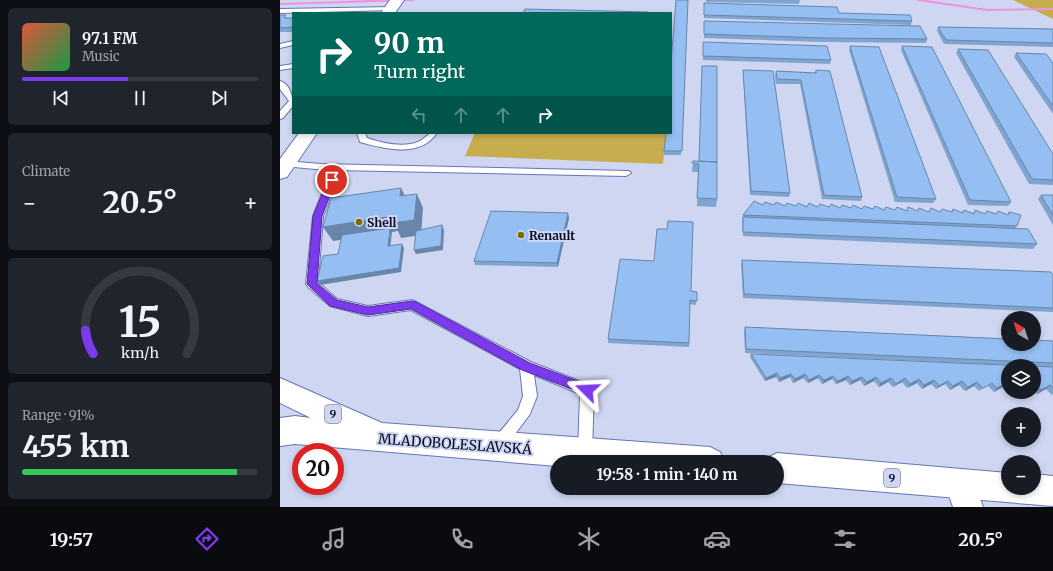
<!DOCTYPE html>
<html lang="en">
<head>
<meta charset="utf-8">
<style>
  :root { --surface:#171b24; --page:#20242c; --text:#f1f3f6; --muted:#9ea1a6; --line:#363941; --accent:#7c3aed }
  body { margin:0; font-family:Merriweather,serif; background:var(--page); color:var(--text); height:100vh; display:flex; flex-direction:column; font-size:15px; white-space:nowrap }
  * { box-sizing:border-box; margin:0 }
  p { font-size:13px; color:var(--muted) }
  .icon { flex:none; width:22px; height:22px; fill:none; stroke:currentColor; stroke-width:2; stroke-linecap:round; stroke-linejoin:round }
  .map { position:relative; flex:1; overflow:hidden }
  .side { display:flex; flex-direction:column; gap:8px; padding:8px; background:#0d0f14; width:280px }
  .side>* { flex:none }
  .top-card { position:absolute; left:12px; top:12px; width:380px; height:122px; border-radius:0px; box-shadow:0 2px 6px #0003; background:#00695c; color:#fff; overflow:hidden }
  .needle { width:26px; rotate:321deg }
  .controls { position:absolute; left:721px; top:311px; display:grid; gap:8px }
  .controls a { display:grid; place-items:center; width:40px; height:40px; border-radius:50%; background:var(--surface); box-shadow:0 2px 6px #0003; font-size:20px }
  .speed { position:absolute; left:12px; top:443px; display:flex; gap:8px; font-size:20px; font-weight:700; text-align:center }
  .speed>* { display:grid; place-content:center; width:52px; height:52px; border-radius:50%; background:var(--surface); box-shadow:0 2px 6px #0003; line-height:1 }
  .speed .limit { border:6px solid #d22; background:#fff; color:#111 }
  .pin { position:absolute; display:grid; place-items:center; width:34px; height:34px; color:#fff; margin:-17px; border:2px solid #fff; border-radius:50%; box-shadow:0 1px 4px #0007 }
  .me { position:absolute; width:44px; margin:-22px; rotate:291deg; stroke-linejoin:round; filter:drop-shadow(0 0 3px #0008) }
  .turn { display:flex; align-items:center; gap:14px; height:84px; padding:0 16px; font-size:18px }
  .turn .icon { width:52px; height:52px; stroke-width:2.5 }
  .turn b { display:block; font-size:28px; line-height:34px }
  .lanes { display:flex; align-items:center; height:38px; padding:0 16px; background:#0003; justify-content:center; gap:20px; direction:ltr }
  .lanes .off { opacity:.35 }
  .big { font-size:30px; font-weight:700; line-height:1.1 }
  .side .widget { flex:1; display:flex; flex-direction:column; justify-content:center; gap:6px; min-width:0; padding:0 14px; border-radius:6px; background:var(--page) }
  .side .dial { align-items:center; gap:0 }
  .dial svg { height:104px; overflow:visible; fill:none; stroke:var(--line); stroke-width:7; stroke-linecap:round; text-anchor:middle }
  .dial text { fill:var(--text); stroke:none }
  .song { display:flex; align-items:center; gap:12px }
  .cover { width:48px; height:48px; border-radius:6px; background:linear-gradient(135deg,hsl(10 70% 55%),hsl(140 70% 35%)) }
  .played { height:4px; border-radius:2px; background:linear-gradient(90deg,var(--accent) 45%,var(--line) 45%) }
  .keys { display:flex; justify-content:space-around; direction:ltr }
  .heat { display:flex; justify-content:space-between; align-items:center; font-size:22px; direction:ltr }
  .charge { height:6px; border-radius:3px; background:linear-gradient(90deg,#34c759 91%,var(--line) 0) }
  .trip { position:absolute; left:270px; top:455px; width:234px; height:40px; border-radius:20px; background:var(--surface); box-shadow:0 2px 6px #0003; font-weight:700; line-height:40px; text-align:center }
  .dock { display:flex; height:64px; justify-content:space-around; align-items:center; background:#090b0e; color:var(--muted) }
  .dock .icon { width:28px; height:28px }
  .dock .active { color:var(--accent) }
  .dock b { font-size:18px; color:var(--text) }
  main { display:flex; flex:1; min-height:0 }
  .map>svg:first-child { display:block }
</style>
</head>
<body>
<main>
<section class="side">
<div class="widget">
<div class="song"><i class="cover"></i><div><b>97.1 FM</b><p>Music</p></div></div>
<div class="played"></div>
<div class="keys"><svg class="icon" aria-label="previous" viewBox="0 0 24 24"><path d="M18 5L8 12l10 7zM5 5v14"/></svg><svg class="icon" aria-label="pause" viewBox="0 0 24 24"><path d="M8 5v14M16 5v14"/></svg><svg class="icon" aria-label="next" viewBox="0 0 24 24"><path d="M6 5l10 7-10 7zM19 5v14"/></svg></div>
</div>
<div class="widget"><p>Climate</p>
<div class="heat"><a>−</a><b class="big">20.5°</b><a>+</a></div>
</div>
<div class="widget dial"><svg viewBox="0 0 100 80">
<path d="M14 69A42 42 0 1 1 86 69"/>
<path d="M14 69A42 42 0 0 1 8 51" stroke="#7c3aed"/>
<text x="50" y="56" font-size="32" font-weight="700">15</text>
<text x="50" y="72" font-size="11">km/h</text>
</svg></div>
<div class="widget"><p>Range · 91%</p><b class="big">455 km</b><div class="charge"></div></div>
</section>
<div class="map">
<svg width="773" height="507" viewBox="0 0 773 507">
  <rect width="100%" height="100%" fill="#ced6f2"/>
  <path fill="#c7ad4d" d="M 733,0 L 773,0 L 773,19 Z
    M 195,133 L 386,133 L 383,164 L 185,156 Z"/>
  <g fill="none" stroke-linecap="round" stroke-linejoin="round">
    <path fill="#ee93dd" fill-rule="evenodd" d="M 91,0 L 135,0 L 133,1 L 0,5 L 0,3 Z
      M 636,0 L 647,0 L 707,9 L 773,8 L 773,10 L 707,11 L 638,1 Z"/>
    <defs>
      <path id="lane" d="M 114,7 L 114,9 L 112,10 L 0,13 L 0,9 Z
        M 13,41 L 13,45 L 0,48 L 0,44 Z
        M 13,64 L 13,68 L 0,70 L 0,66 Z
        M 0,81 C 10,84 13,97 13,106 L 3,118 L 0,119 L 0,111 L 9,101 L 0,89 Z
        M 77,133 L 85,133 L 87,138 C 102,143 123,148 138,142 C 148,137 146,133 157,133 C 140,158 105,149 80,142 Z
        M 6,161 L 41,164 L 349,171 L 351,173 L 346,176 L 55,170 L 57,180 L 43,216 L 38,282 L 57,299 L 88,306 L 132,300 L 136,302 L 251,362 L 312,386 L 314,390 L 312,452 L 310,457 L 305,459 L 300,457 L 298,452 L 300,394 L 254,375 L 257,396 L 250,414 L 224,449 L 219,451 L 214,449 L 212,444 L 214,439 L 238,410 L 243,396 L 240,369 L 131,310 L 88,316 L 50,306 L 28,287 L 26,284 L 33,216 L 47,180 L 46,170 L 3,166 L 1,164 Z"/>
      <path id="street" d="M 680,469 L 691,473 L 703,507 L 673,507 L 665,484 L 669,473 Z"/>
      <path id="primary" d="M 110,0 L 124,0 L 115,13 L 101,13 Z
        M 19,133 L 37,133 L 7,177 L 0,179 L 0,159 Z
        M 0,378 L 102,423 L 430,447 L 440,452 L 445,462 L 277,462 L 277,466 L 15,444 L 0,446 L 0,418 L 15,416 L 31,418 L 0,403 Z
        M 497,453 L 728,473 L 728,488 L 754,488 L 754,474 L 773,476 L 773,506 L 497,483 L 497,462 L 485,462 L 487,458 Z"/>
    </defs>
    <use href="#lane" stroke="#6775b4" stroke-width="2"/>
    <use href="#street" stroke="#6775b4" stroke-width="2"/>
    <use href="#primary" stroke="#6775b4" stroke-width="2"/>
    <use href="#lane" fill="#fff" fill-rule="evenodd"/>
    <use href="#street" fill="#fff" fill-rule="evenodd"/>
    <use href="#primary" fill="#fff" fill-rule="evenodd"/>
  </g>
  <path fill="#80a4d0" d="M 408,0 L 401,155 L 384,155 L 384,151 Z
    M 426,0 L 520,0 L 519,4 L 426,2 Z
    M 424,3 L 559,13 L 632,21 L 631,25 L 424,18 Z
    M 0,15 L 7,18 L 13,18 L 13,32 L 0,32 Z
    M 424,21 L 647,39 L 646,43 L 544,42 L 424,38 Z
    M 658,27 L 773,29 L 773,47 L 664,44 L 657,31 Z
    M 423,42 L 551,60 L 550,64 L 423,60 Z
    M 570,46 L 656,199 L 653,203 L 615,202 L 569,50 Z
    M 622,46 L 731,202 L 728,206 L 688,205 L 621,50 Z
    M 678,49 L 773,154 L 773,185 L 749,184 L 676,53 Z
    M 736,53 L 773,63 L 773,114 L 734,57 Z
    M 463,70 L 510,193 L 509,197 L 470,195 L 463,74 Z
    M 536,70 L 582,197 L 581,201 L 542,199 L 520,84 L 496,84 L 495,75 L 496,71 L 535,73 Z
    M 413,161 L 419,161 L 437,199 L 436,207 L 417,206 L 418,172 L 412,172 Z
    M 761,195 L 773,195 L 773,225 L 758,199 Z
    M 483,205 L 671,212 L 673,209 L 682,213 L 684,210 L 694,213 L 695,210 L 705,214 L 707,211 L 716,214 L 718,211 L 727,215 L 729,212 L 737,226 L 735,228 L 757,244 L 753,249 L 463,236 L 462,221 L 463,215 Z
    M 289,218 L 278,267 L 195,265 L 194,261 Z
    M 462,260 L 773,275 L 773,312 L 463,298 L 461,264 Z
    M 411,291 L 417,292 L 416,305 L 410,304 L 409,347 L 328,343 L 328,339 Z
    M 465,327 L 773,341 L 773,367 L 465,353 L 464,331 Z
    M 471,354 L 728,366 L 728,392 L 730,392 L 728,393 L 723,387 L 714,392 L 708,386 L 699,391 L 694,386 L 685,391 L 679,385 L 670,390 L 665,384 L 656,389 L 651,384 L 642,389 L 637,383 L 627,388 L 622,382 L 613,387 L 608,382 L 599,387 L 594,381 L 584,386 L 580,380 L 570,385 L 566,380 L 556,384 L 552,379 L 542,384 L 538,378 L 528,383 L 523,378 L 513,383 L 510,377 L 499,382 L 496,377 L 485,381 L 470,357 Z
    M 754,366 L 773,367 L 773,394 L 772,395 L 766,389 L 757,394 L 754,391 Z"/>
  <path fill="#6886a9" d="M 121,188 L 128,202 L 120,196 Z
    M 137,194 L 143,208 L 141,235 L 121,238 L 118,231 L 112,232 L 110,250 L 108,246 L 110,233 L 53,241 L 43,227 Z
    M 288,213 L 289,218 L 278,267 L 277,263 Z
    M 162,225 L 164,230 L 163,250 L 136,254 L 134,250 Z
    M 122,244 L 124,248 L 121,272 L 40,285 L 37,281 Z
    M 497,373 L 496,377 L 485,381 L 486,378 Z
    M 511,374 L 510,377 L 499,382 L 500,378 Z
    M 525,374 L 523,378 L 513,383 L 515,379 Z
    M 539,375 L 538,378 L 528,383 L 529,380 Z
    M 553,376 L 552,379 L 542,384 L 544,380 Z
    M 568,376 L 566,380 L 556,384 L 558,381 Z
    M 582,377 L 580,380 L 570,385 L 572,381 Z
    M 596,377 L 594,381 L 584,386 L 587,382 Z
    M 611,378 L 608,382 L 599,387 L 601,383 Z
    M 625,378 L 622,382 L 613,387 L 616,384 Z
    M 639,379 L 637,383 L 627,388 L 630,384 Z
    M 654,380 L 651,384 L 642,389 L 644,385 Z
    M 668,381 L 665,384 L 656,389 L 659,386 Z
    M 682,381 L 679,385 L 670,390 L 673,386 Z
    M 697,382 L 694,386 L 685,391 L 688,387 Z
    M 726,383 L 723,387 L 714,392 L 717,388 Z
    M 770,385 L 766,389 L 757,394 L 761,390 Z"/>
  <path fill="#95bff2" stroke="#6886a9" d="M 396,0 L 408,0 L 402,151 L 384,151 L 386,133 L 391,133 L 391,63 Z
    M 424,3 L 557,7 L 559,13 L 630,15 L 632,21 L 424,15 Z
    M 245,9 L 368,12 L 368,13 L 243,13 Z
    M 0,15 L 6,15 L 4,18 L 13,18 L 13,27 L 0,28 Z
    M 424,21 L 640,26 L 647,39 L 545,38 L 424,34 Z
    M 658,27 L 773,29 L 773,43 L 666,40 Z
    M 423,42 L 547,46 L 551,60 L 423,56 Z
    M 570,46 L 599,47 L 656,199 L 617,197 Z
    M 622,46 L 652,47 L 731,202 L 690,200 Z
    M 678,49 L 708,50 L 773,154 L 773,180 L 752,179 Z
    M 736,53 L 766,54 L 773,63 L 773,106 Z
    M 422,66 L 437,66 L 437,162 L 419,161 Z
    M 463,70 L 493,71 L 510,193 L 471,191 Z
    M 536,70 L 550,71 L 582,197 L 544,195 L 521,80 L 497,79 L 496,71 L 536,73 Z
    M 413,161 L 437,162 L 437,199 L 417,198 L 419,164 L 412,163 Z
    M 121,188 L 120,196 L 137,194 L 134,220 L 113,223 L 114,216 L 43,227 L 51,198 Z
    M 761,195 L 773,195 L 773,215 Z
    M 474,201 L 483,205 L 485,202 L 494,205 L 496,202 L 505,206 L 507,203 L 516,206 L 518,203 L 527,207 L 529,203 L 538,207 L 540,204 L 549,207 L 551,204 L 560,208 L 562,205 L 571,208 L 573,205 L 582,209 L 584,206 L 593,209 L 595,206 L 604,210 L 606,207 L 615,210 L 617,207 L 627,211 L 628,207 L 638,211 L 639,208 L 649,212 L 651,208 L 660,212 L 662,209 L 672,212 L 673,209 L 683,213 L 684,210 L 694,214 L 695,210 L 705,214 L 707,211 L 716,214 L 718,211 L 728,215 L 729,212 L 741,215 L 737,226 L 463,215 Z
    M 211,211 L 288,213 L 277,263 L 194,261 Z
    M 463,217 L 748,229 L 757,244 L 463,232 Z
    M 388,221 L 413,222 L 411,291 L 417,292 L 417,301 L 410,300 L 409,343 L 328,339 L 340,259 L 374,261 L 377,229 L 387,229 Z
    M 162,225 L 161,246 L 134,250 L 136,231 Z
    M 110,228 L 108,246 L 122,244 L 119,268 L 37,281 L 43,256 L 58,254 L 62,235 Z
    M 462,260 L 771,272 L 773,275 L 773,308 L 464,294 Z
    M 465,327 L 728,339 L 728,344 L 754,344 L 754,340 L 773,341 L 773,363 L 466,349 Z
    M 471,354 L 746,366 L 728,366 L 728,385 L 726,383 L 717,388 L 712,383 L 703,388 L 697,382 L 688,387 L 682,381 L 673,386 L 668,381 L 659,386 L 654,380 L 644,385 L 639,379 L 630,384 L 625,378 L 616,384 L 611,378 L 601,383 L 596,377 L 587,382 L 582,377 L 572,381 L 568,376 L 558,381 L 553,376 L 544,380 L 539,375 L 529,380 L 525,374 L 515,379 L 511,374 L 500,378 L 497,373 L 486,378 Z
    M 754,366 L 773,367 L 773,388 L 770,385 L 761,390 L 755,385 L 754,385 Z"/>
  <path fill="#7c3aed" stroke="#51269a" d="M 52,177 L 56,180 L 42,216 L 37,283 L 57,300 L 88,307 L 132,301 L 136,302 L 250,363 L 311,386 L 312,390 L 311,393 L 307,395 L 242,370 L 131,309 L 88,315 L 50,306 L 27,284 L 33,216 L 48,180 Z"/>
  <g fill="#806900" stroke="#ced6f2" stroke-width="1.5">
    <circle cx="79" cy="222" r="4"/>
    <circle cx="241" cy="235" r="4"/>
  </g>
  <g text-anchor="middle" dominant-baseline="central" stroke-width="4" stroke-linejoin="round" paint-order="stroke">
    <g fill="#ced6f2" stroke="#434861" stroke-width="1">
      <rect x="45" y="405" width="16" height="18" rx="3"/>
      <rect x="604" y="469" width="16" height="18" rx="3"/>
    </g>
    <g font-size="11" font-weight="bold" fill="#080b23">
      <text x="53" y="414">9</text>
      <text x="612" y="478">9</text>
    </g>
    <g font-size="12" font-weight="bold" fill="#080b23" stroke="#ced6f2" text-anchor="start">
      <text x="87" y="222">Shell</text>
      <text x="249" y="235">Renault</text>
    </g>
    <g font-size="14" fill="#080b23" stroke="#ced6f2">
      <text transform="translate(175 444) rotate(4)">MLADOBOLESLAVSKÁ</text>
    </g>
  </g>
</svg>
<div class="controls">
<a><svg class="needle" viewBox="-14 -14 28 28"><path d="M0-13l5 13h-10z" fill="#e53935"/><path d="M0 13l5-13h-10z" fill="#9ea1a6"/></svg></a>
<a><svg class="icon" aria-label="layers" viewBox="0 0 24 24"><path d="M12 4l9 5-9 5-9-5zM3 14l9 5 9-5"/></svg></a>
<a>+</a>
<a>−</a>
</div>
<div class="speed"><div class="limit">20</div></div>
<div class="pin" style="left:52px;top:180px;background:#d93025"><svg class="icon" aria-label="arrive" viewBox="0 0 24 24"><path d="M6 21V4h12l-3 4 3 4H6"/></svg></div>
<svg class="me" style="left:307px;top:390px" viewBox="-20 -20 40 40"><path d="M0-17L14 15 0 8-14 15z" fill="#7c3aed" stroke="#fff" stroke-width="4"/></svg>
<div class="trip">19:58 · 1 min · 140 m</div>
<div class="top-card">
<div class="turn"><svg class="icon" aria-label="right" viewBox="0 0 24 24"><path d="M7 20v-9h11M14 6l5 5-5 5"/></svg><div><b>90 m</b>Turn right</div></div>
<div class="lanes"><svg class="icon off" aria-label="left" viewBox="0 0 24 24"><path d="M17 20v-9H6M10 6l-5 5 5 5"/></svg><svg class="icon off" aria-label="ahead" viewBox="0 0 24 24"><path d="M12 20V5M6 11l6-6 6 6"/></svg><svg class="icon off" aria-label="ahead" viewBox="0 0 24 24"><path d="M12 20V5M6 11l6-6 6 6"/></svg><svg class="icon" aria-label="right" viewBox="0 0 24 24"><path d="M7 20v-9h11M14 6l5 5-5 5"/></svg></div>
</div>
</div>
</main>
<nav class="dock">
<b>19:57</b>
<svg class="icon active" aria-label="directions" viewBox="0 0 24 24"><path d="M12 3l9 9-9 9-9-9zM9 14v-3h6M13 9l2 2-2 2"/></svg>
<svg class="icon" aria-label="music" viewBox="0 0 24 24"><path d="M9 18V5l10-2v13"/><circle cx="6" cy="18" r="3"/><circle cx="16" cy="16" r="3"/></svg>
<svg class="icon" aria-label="phone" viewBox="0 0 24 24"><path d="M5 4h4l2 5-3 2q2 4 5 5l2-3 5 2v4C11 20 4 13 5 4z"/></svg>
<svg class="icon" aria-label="climate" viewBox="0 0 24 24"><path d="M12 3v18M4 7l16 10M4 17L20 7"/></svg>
<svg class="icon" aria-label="car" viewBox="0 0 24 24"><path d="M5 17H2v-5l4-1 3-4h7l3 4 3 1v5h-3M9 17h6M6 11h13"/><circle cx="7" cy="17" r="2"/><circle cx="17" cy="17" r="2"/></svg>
<svg class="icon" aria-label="filters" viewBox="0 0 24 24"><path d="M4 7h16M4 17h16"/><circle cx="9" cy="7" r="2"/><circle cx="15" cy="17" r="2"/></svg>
<b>20.5°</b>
</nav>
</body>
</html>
